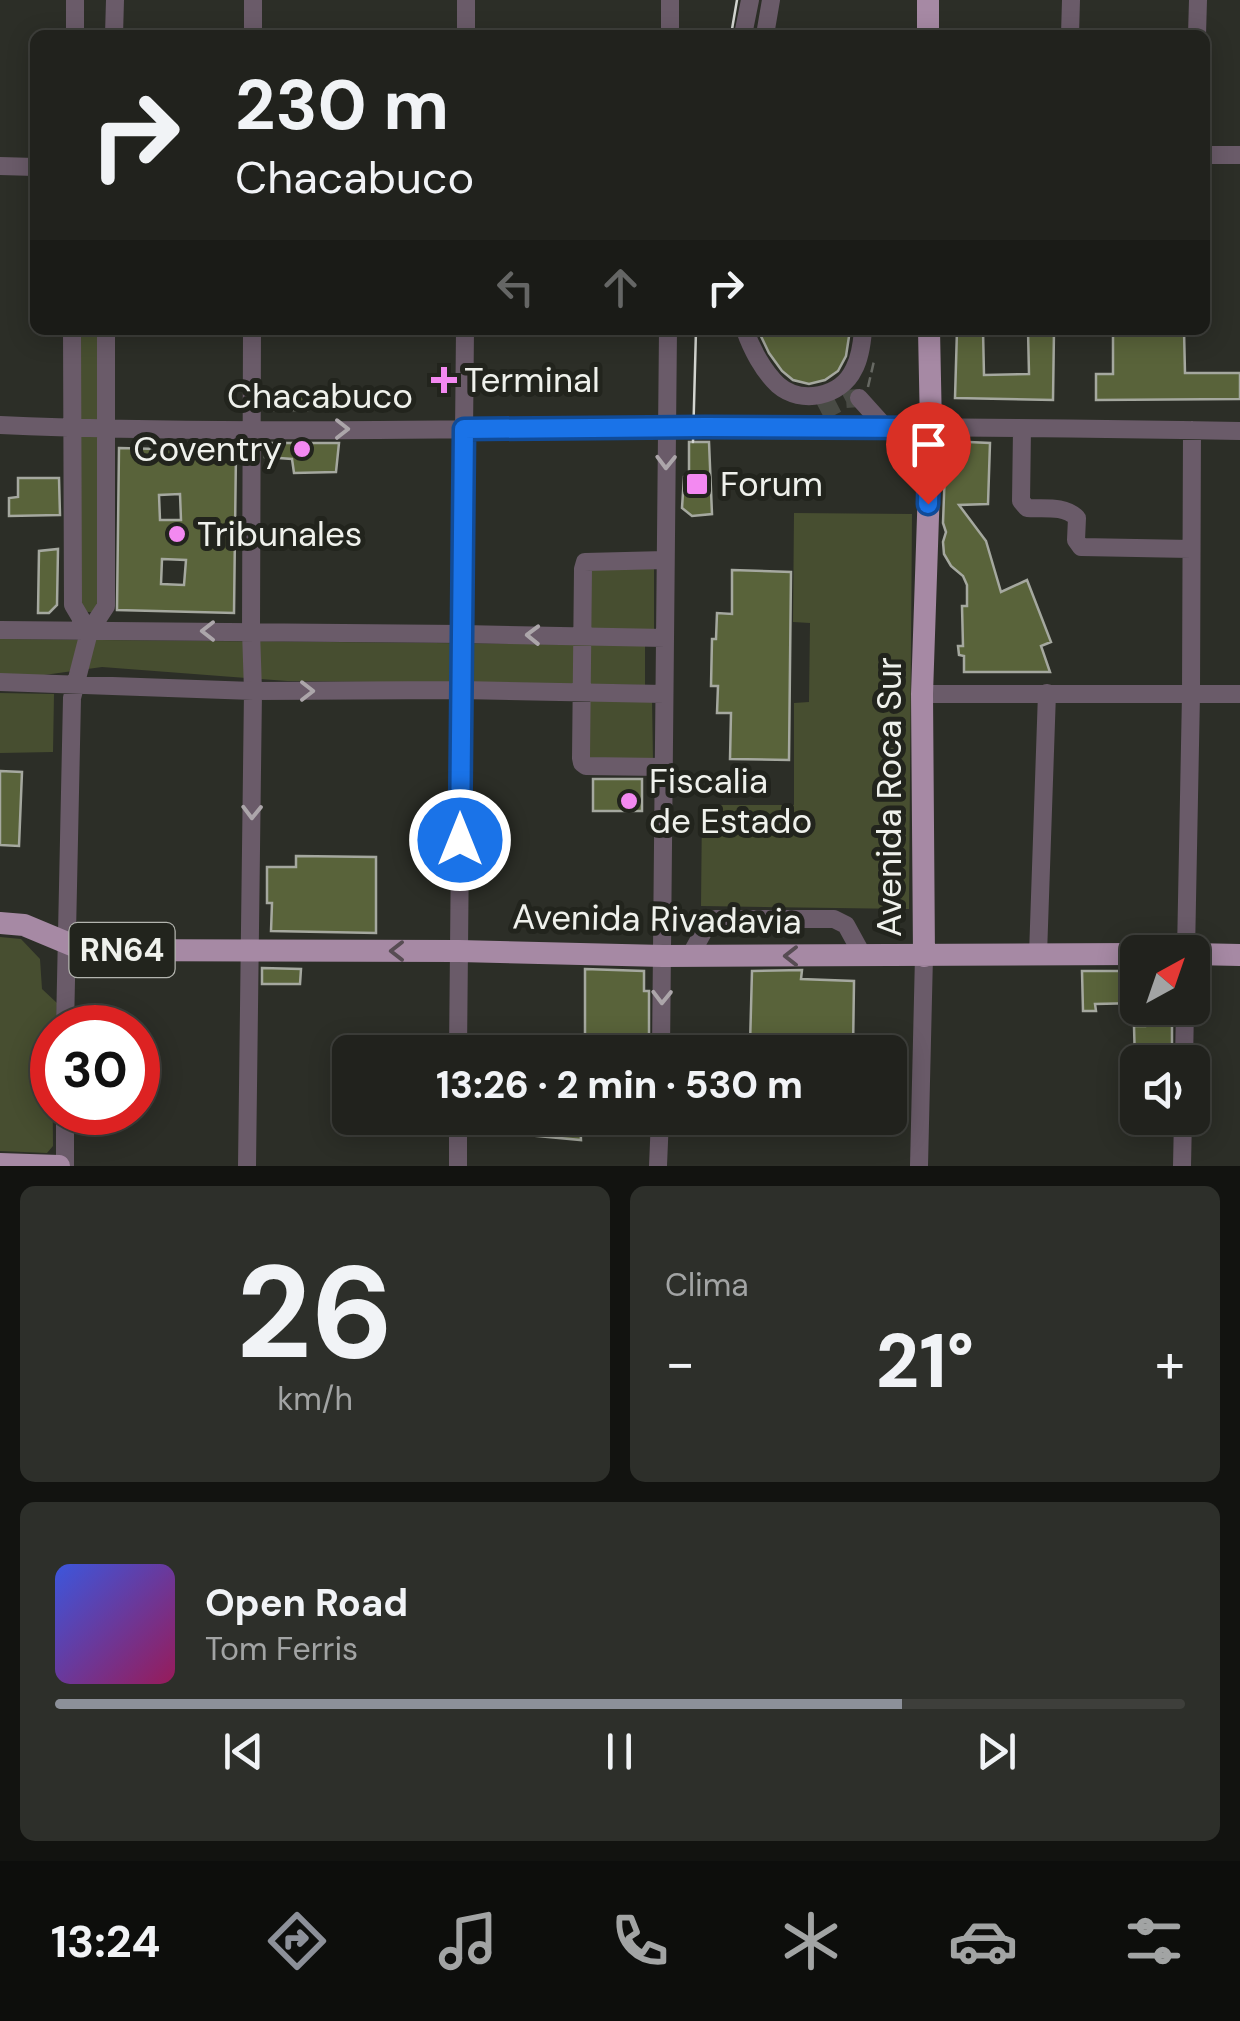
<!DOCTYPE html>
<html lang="es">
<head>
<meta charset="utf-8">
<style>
  :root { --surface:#21221d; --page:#2d2f2a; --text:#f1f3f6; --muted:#a2a4a4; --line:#3e3f3b; --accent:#8c9099 }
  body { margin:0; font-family:"DM Sans",sans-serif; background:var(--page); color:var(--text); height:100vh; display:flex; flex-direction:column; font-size:38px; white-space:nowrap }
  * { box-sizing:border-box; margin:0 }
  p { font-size:32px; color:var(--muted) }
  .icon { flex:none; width:55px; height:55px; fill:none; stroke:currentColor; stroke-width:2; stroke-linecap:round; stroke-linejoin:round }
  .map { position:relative; height:1166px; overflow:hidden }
  .drawer { display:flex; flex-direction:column; gap:20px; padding:20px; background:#121310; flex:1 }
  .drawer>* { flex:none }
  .hud { position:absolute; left:30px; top:30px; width:1180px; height:305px; border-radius:15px; box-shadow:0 5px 25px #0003,0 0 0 2px var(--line); background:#21221d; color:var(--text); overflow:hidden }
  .needle { width:65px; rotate:40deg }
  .tools { position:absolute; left:1120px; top:935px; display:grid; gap:20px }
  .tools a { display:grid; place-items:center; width:90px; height:90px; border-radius:15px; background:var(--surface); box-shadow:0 5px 25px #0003,0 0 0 2px var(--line); font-size:50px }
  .speed { position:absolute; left:30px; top:1005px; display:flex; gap:20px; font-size:50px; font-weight:700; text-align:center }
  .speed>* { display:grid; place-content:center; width:130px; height:130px; border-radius:50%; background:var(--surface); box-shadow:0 5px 25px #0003,0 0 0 2px var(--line); line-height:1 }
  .speed .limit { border:15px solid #d22; background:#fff; color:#111 }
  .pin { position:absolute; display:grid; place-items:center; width:85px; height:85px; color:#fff; margin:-102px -42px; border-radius:50% 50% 50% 0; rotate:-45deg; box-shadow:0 0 10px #0007 }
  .pin .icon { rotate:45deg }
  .me { position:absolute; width:110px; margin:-55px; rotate:0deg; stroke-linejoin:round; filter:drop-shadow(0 0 8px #0008) }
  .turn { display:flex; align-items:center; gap:35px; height:210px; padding:0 40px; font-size:45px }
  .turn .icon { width:130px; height:130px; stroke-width:2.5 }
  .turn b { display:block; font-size:70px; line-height:85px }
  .lanes { display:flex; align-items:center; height:95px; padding:0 40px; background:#0003; justify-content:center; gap:50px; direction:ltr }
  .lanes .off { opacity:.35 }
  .big { font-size:75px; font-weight:800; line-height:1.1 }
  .drawer .tile { flex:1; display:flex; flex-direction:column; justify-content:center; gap:15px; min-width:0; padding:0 35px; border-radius:15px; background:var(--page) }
  .drawer .dial { align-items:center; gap:0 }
  .dial b { font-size:130px; line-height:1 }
  .song { display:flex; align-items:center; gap:30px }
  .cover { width:120px; height:120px; border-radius:15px; background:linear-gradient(135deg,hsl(230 70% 55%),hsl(330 70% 35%)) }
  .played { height:10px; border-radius:5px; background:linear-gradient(90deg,var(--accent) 75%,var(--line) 75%) }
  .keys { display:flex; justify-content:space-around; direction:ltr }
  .heat { display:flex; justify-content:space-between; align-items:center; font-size:55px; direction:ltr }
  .drawer .tiles { flex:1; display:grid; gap:20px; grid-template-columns:1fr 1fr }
  .tile:last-child { grid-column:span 2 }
  .trip { position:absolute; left:332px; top:1035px; width:575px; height:100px; border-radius:15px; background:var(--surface); box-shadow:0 5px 25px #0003,0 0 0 2px var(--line); font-weight:800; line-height:100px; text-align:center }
  .dock { display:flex; height:160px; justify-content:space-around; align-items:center; background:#0d0e0c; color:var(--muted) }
  .dock .icon { width:70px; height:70px }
  .dock .active { color:var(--accent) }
  .dock b { font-size:45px; color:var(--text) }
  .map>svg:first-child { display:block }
</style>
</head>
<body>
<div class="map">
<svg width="1240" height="1166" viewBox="0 0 1240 1166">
  <rect width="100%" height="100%" fill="#2c2e27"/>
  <path fill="#474e30" d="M 77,330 L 100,330 L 97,613 L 80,611 Z
    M 794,513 L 912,514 L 909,909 L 701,906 L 702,805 L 794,805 L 794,703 L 809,702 L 810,623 L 793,622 Z
    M 590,567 L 654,567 L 654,630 L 590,629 Z
    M 0,639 L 645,645 L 645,685 L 287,681 L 102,667 L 37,676 L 0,675 Z
    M 0,693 L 54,694 L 53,752 L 0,753 Z
    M 590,700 L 652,700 L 653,760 L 590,760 Z
    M 0,937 L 21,939 L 40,959 L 42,989 L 57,1003 L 56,1027 L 52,1028 L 53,1146 L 47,1153 L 0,1151 Z"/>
  <path fill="#59633a" stroke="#a5a89f" stroke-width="2.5" fill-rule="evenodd" d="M 758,330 L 850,330 L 846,356 L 838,371 L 825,380 L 809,384 L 793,380 L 782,371 L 769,353 Z
    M 957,330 L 983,330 L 984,375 L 1029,374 L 1028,330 L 1054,330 L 1053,400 L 955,398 Z
    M 1113,330 L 1184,330 L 1185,373 L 1240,373 L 1240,399 L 1096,400 L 1096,374 L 1113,374 Z
    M 270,393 L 307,394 L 307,410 L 270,410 Z
    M 946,441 L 990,443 L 988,504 L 959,505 L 986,541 L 1001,592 L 1027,580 L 1051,642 L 1041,646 L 1050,672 L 964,672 L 964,656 L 959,655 L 958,646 L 963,646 L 962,606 L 967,606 L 967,585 L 963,576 L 951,566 L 944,554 L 943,542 L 946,532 L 943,523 Z
    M 689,442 L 709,442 L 712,514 L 692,516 L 682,508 L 684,477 L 689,477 Z
    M 265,443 L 339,443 L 336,472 L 294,473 L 292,459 L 265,457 Z
    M 119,448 L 236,451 L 234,613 L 117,610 ZM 180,494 L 181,520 L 160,520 L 159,495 ZM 162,559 L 186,560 L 184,585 L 161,584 Z
    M 18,478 L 59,478 L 60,515 L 9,516 L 9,498 L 18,497 Z
    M 58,549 L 57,605 L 49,613 L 38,613 L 39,551 Z
    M 732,570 L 791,572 L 789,760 L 730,759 L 731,713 L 717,713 L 718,686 L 711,686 L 712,639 L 716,639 L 717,613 L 732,614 Z
    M 0,771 L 22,772 L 19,846 L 0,845 Z
    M 593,779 L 642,779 L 642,811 L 593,811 Z
    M 296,856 L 376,857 L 376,933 L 271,931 L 272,903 L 267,903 L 267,867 L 296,867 Z
    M 262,968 L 301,969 L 300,984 L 262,984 Z
    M 585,969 L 644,971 L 644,991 L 649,991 L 649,1052 L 585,1052 Z
    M 802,970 L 801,979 L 854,981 L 853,1052 L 805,1052 L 805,1046 L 750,1045 L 752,971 Z
    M 1082,971 L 1138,971 L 1138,1003 L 1095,1004 L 1096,1011 L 1083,1011 Z
    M 1145,1008 L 1172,1008 L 1172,1062 L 1135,1062 L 1134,1026 L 1145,1026 Z
    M 472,1118 L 580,1118 L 581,1140 L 472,1130 Z"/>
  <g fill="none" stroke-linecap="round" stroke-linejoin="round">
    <path stroke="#494b45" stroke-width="18" stroke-dasharray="18 9" stroke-linecap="butt" d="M 821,412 L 846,399 L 859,398"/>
    <path stroke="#676963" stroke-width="2.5" stroke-dasharray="10 5" stroke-linecap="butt" d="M 868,387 L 874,361"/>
    <path stroke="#6a5b69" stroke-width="18" d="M 670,0 L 670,35
      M 75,35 L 75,0
      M 114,35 L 115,0
      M 253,35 L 253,0
      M 466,35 L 466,0
      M 743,35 L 750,0
      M 765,35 L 771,0
      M 1070,35 L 1071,0
      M 1197,35 L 1198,0
      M 1205,155 L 1240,155
      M 0,166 L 35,167
      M 72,330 L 73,605 L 89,632
      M 745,330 C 751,348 763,371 778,385 C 801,405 841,397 854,369 C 860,358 862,343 863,330
      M 859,398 L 886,428
      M 0,425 C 234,435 469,428 703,427 C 882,426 1061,428 1240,431
      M 1022,429 L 1021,501 L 1027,508 C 1044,509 1064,505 1077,518 L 1076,540 L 1081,547 L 1191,549
      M 0,630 L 463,634 L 665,638
      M 0,682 L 253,691 L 461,690 L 664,694
      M 922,694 L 1240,694
      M 662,767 L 586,766 L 582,763 L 581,758 L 583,569 L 585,562 L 665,560
      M 1186,952 L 1191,694 L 1192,430
      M 1038,955 L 1047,693
      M 690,956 L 707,925 L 715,919 L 834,919 L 846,925 L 863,956
      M 65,1028 L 72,698 L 89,632 L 106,606 L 106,330
      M 458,1052 L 465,330
      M 661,1052 L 668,330
      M 1184,1062 L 1185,1008
      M 65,1166 L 65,1112
      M 247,1166 L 253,691 L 251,631 L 252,330
      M 458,1166 L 458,1118
      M 658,1166 L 660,1118
      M 919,1166 L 924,956
      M 1182,1166 L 1183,1118"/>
    <path stroke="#a689a4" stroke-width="22" d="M 928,35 L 928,0
      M 0,923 L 24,925 L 84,950 L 459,951 L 663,956 L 1138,954
      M 1192,954 L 1240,955
      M 924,956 L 922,694 L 931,428 L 929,330
      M 0,1164 L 59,1166"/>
    <path stroke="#d3d5d0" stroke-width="2.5" d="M 731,35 L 737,0
      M 693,442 L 696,330"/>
  </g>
  <defs><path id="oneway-chevron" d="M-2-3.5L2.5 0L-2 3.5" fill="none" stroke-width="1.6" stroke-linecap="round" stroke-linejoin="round" transform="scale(2.5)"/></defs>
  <g stroke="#aca6aa">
    <use href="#oneway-chevron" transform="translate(342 429)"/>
    <use href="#oneway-chevron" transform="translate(666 462) rotate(91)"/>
    <use href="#oneway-chevron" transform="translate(208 631) rotate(180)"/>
    <use href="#oneway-chevron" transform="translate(533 635) rotate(-179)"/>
    <use href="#oneway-chevron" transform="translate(307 691)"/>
    <use href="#oneway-chevron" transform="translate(252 812) rotate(91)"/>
    <use href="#oneway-chevron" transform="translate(662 997) rotate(91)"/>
  </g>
  <g stroke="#574c53">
    <use href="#oneway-chevron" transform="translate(397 951) rotate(-180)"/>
    <use href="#oneway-chevron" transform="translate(791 956) rotate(180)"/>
  </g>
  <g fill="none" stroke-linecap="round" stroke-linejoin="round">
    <defs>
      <path id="route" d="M 460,840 L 464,429 L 705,427 L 930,428 L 928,504"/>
    </defs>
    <use href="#route" stroke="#114b97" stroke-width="25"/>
    <use href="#route" stroke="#1a73e8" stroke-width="18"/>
  </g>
  <g fill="#f389f1" stroke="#22241d" stroke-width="4">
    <path d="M439 365h10v10h10v10h-10v10h-10v-10h-10v-10h10z"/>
    <circle cx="302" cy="449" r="10"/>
    <rect x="685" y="472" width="24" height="24" rx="5"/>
    <circle cx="177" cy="534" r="10"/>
    <circle cx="629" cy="801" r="10"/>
  </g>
  <g text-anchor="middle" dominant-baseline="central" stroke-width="10" stroke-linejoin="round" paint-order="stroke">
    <rect fill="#22241d" stroke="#b2b4ae" stroke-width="2.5" x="69.5" y="923" width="105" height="54" rx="8"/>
    <g font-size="32" font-weight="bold" fill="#eff1ec">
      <text x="122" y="950">RN64</text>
    </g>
    <g font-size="35" fill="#eff1ec" stroke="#22241d" text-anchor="start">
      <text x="464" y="380">Terminal</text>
      <text x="282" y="449" text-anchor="end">Coventry</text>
      <text x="720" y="484">Forum</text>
      <text x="197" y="534">Tribunales</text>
      <text x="649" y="781">Fiscalia<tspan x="649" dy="40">de Estado</tspan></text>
    </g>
    <g font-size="35" fill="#eff1ec" stroke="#22241d">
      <text x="320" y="396">Chacabuco</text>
      <text transform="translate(889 797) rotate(-90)">Avenida Roca Sur</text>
      <text transform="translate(657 919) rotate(1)">Avenida Rivadavia</text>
    </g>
  </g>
</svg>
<div class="tools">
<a><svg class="needle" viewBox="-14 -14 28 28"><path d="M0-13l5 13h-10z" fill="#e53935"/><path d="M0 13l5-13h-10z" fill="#a2a4a4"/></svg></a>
<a><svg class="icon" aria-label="sound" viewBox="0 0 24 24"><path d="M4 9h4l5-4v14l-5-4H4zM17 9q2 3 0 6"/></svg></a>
</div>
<div class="speed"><div class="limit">30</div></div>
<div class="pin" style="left:928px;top:504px;background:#d93025"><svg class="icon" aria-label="arrive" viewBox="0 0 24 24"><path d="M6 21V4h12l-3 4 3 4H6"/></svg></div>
<svg class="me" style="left:460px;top:840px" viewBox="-20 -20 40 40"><circle r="17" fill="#1a73e8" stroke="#fff" stroke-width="3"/><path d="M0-11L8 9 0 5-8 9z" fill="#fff"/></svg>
<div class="trip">13:26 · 2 min · 530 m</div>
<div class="hud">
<div class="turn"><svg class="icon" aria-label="right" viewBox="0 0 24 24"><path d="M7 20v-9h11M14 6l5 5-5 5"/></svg><div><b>230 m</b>Chacabuco</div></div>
<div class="lanes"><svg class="icon off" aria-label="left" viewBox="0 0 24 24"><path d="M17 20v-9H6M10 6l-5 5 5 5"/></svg><svg class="icon off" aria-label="ahead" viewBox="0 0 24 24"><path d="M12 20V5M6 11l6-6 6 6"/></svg><svg class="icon" aria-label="right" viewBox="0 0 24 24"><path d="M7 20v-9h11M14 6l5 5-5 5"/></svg></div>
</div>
</div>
<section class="drawer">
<div class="tiles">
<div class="tile dial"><b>26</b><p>km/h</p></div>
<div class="tile"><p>Clima</p>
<div class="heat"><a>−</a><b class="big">21°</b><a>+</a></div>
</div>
<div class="tile">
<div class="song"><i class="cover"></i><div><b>Open Road</b><p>Tom Ferris</p></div></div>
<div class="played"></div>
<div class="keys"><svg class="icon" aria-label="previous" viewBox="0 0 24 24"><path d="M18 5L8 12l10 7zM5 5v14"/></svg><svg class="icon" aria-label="pause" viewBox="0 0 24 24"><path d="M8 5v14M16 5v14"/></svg><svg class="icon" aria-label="next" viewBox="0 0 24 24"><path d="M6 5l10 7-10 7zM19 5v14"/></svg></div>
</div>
</div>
</section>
<nav class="dock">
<b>13:24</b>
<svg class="icon active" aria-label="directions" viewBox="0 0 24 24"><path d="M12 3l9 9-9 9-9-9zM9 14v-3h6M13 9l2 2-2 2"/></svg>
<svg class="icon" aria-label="music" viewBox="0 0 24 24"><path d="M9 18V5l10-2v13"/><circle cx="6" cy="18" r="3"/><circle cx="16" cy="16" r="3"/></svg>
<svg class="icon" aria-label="phone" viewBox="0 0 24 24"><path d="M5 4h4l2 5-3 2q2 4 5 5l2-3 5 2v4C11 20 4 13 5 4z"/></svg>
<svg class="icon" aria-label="climate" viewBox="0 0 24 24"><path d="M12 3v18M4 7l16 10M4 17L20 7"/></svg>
<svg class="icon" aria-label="car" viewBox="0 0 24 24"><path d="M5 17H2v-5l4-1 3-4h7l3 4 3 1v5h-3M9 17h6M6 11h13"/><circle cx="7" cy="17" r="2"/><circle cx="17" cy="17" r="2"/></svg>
<svg class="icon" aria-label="filters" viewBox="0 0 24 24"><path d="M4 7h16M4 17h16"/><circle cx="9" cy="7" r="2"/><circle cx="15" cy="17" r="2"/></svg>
</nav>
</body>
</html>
